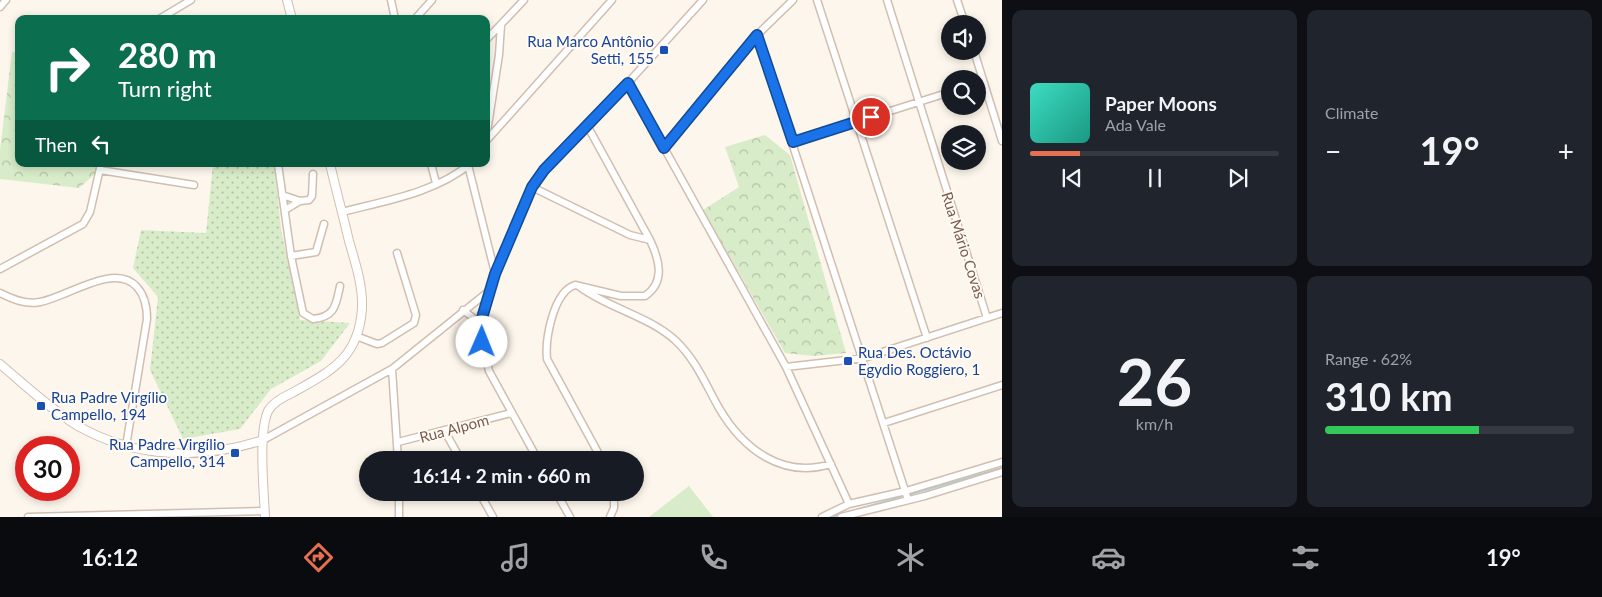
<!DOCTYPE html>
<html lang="en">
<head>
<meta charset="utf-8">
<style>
  :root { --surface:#171b24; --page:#20242c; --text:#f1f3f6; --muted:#9ea1a6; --line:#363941; --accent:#e76f51 }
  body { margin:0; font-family:Lato,sans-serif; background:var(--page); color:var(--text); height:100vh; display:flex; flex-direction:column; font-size:19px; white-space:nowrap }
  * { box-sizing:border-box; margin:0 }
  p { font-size:16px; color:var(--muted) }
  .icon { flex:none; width:28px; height:28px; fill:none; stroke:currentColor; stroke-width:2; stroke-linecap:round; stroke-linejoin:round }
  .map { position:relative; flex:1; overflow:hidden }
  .sheet { display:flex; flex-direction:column; gap:10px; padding:10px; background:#0d0f14; width:600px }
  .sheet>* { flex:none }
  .top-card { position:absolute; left:15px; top:15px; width:475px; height:152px; border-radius:10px; box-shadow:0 2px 8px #0003; background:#0b6e4f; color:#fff; overflow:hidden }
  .buttons { position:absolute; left:941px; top:15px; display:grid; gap:10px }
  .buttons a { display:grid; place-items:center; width:45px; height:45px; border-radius:50%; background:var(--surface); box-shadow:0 2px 8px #0003; font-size:25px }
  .speed { position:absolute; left:15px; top:436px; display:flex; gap:10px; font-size:25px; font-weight:700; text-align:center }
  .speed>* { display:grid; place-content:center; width:65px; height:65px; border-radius:50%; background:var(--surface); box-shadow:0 2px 8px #0003; line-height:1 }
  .speed .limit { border:8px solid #d22; background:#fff; color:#111 }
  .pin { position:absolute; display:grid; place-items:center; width:42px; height:42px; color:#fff; margin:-21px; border:2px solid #fff; border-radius:50%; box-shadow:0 1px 5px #0007 }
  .me { position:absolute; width:55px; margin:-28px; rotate:1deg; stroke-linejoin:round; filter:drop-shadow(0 0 4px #0008) }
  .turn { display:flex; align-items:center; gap:18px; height:105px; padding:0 20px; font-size:22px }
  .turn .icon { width:65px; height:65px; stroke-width:2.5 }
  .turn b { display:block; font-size:35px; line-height:42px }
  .then { display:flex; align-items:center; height:48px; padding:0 20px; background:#0003; gap:10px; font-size:19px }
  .big { font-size:38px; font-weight:700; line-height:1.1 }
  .sheet .card { flex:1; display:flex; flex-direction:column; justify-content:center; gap:8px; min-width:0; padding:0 18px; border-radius:10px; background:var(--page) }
  .sheet .dial { align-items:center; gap:0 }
  .dial b { font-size:65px; line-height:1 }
  .song { display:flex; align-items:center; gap:15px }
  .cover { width:60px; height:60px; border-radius:8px; background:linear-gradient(135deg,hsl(170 70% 55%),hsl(170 70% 35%)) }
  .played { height:5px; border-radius:2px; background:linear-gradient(90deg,var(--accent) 20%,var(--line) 20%) }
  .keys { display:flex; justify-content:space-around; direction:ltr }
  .heat { display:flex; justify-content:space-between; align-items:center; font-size:28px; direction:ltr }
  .charge { height:8px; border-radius:4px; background:linear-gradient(90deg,#34c759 62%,var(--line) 0) }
  .sheet .tiles { flex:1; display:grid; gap:10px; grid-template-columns:repeat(2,1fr) }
  .trip { position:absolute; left:359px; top:451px; width:285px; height:50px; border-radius:25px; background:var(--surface); box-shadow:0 2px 8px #0003; font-weight:700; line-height:50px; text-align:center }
  .tab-bar { display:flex; height:80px; justify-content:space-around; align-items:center; background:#090b0e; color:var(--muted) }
  .tab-bar .icon { width:35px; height:35px }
  .tab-bar .active { color:var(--accent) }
  .tab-bar b { font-size:22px; color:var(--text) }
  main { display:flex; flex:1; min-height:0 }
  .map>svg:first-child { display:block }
</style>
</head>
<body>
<main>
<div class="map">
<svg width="1002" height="517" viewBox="0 0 1002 517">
  <defs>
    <pattern id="grass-dots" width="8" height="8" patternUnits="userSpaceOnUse" patternTransform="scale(1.25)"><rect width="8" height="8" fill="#d8ecc9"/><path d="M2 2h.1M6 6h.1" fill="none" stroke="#b4c2a5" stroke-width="1.8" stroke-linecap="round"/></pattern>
    <pattern id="forest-crowns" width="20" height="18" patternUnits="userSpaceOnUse" patternTransform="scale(1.25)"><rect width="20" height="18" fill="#d8ecc9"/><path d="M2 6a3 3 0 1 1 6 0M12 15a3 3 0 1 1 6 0" fill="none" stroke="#b4c2a5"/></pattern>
  </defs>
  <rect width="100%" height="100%" fill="#fdf6ec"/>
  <path fill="url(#grass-dots)" d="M 213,164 L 274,164 L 281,229 L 300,320 L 350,323 L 321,361 L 271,389 L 240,429 L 183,439 L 150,370 L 158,297 L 133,268 L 141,230 L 206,233 Z"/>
  <path fill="url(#forest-crowns)" d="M 19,51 L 19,164 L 97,164 L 95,174 L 79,188 L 0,179 L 0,150 L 12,52 Z
    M 765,135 L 790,155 L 846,353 L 813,356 L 785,353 L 703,210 L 739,187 L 725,147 Z"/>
  <path fill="#d8ecc9" d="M 689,486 L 713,517 L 649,517 Z"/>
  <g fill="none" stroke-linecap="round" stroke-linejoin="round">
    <path stroke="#a5d3da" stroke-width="2" d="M 831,517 L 1002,468"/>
    <defs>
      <path id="minor" d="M 391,0 L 395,19
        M 817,0 L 927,338
        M 887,0 L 987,318
        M 957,0 L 965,24
        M 0,7 L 6,0
        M 159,19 L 191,0
        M 415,19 L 432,0
        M 757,35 L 908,500
        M 486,40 L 524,0
        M 974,51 L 1002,141
        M 628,83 L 786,367 L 849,504
        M 588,127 L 650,240 C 659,259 666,282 645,296 L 621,296 L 575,285 C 553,292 545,340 547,359 L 602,460
        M 486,138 L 499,55 L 501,25
        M 486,141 L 612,0
        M 793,142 L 950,92
        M 665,148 L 757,35 L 793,0
        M 278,164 L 291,256 L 303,313 L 313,319 C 335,317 336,305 340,286
        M 431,164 L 436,183
        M 468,165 L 495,273
        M 100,170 L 194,185
        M 532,187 L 630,235 L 650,240
        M 282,195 L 300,201 L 309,200 L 312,196 L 313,174
        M 285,210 L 300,201
        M 342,212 C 384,201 435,193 470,164
        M 291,256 L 316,252 L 324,224
        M 0,269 L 83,224 L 90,212 L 101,164
        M 580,287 C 610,309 649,316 676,341 C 696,360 706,385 719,408 C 743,449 782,479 831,464
        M 0,293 C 12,299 26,305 40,302 C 68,297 114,262 137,287 C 145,296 147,308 147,319 L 126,446
        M 463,310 L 472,317 L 479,328
        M 356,336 L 377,344 L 382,343 L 414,323 L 416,315 L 397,253
        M 786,367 L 864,358 L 1002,313
        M 392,369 L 398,460
        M 884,423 L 1002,385
        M 444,430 L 461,460
        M 263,440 L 392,369 L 489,291
        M 398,442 L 511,413
        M 538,460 L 489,371 L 479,328 L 495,273 L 532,187 L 544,171 L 588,127 L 703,0
        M 399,492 L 399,517
        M 479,492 L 493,517
        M 556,492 L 570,517
        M 28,517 L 265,511
        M 610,517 L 614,508 L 614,492
        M 822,517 L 849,504 L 906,491 L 1002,462
        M 841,517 L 925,496 L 1002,472"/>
      <path id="tertiary" d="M 287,0 L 292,19
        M 0,364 C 25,385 50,409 78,426 C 136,459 202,460 263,440
        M 265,517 C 264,491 258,434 268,411 C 273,402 283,397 292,393 C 331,371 359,358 362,308 C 363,285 355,262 349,241 C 343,215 336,190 330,164"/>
    </defs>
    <use href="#minor" stroke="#d1beb0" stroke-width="9"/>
    <use href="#tertiary" stroke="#d1beb0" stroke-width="10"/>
    <use href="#minor" stroke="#fff" stroke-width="6"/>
    <use href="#tertiary" stroke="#fff" stroke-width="8"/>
  </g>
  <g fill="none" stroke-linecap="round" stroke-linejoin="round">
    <defs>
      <path id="route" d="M 482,342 L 479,328 L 495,274 L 532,187 L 544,170 L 628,83 L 664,148 L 757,35 L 793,142 L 871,117"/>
    </defs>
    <use href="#route" stroke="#114b97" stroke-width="12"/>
    <use href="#route" stroke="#1a73e8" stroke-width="9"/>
  </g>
  <g fill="#1a4fb4" stroke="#fffaf3" stroke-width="2">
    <rect x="659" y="45" width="10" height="10" rx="2.5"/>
    <rect x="843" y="356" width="10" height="10" rx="2.5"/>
    <rect x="36" y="401" width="10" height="10" rx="2.5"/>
    <rect x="230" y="448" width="10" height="10" rx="2.5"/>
  </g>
  <g text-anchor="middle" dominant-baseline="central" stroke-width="4" stroke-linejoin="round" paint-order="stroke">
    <g font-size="15" fill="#164399" stroke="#fffaf3" text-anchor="end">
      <text x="654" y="41">Rua Marco Antônio<tspan x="654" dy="17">Setti, 155</tspan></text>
      <text x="858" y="352" text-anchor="start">Rua Des. Octávio<tspan x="858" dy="17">Egydio Roggiero, 1</tspan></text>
      <text x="51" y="397" text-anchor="start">Rua Padre Virgílio<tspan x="51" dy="17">Campello, 194</tspan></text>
      <text x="225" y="444">Rua Padre Virgílio<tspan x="225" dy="17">Campello, 314</tspan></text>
    </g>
    <g font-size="15" fill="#7a5c4d" stroke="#fffaf3">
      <text transform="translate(964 245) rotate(72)">Rua Mário Covas</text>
      <text transform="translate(454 428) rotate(-15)">Rua Alpom</text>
    </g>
  </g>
</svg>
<div class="buttons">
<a><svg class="icon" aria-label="sound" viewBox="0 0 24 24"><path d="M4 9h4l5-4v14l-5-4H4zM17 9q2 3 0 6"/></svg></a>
<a><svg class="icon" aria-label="search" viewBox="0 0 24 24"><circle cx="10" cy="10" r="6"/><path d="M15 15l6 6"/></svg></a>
<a><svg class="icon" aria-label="layers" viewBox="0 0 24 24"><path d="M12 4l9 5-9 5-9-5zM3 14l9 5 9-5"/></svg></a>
</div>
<div class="speed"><div class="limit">30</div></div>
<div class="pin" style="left:871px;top:117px;background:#d93025"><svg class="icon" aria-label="arrive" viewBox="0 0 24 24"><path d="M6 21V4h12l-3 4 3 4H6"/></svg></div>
<svg class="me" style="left:482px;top:342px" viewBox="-20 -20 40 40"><circle r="19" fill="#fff"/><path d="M0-13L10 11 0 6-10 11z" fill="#1a73e8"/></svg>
<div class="trip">16:14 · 2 min · 660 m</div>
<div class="top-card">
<div class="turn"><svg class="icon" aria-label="right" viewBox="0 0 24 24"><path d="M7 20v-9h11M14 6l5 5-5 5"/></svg><div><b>280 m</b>Turn right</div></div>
<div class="then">Then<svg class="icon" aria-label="left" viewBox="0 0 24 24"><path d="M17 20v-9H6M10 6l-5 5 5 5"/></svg></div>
</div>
</div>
<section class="sheet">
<div class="tiles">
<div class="card">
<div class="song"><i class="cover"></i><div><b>Paper Moons</b><p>Ada Vale</p></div></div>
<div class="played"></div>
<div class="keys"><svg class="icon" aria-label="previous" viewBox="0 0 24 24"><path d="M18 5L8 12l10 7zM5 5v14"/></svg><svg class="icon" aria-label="pause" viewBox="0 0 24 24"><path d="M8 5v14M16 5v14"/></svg><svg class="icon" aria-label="next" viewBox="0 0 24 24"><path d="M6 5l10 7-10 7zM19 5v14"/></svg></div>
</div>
<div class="card"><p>Climate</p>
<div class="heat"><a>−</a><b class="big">19°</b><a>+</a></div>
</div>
<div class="card dial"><b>26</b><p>km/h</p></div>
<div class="card"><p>Range · 62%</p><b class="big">310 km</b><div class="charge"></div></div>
</div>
</section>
</main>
<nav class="tab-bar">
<b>16:12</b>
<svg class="icon active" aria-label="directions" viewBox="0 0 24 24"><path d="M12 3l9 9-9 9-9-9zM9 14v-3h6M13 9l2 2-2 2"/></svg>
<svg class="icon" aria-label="music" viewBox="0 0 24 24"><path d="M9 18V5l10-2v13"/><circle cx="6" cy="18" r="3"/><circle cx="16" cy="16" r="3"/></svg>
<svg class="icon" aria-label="phone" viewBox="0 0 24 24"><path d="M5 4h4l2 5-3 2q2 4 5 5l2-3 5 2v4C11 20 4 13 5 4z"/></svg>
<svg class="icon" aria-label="climate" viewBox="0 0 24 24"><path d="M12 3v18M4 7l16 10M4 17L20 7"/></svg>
<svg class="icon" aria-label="car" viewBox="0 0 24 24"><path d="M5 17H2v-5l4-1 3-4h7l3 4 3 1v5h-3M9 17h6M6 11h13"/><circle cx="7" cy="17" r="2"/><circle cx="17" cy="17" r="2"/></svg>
<svg class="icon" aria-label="filters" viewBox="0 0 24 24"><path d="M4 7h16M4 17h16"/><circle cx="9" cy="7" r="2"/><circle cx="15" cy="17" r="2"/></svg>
<b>19°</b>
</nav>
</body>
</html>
